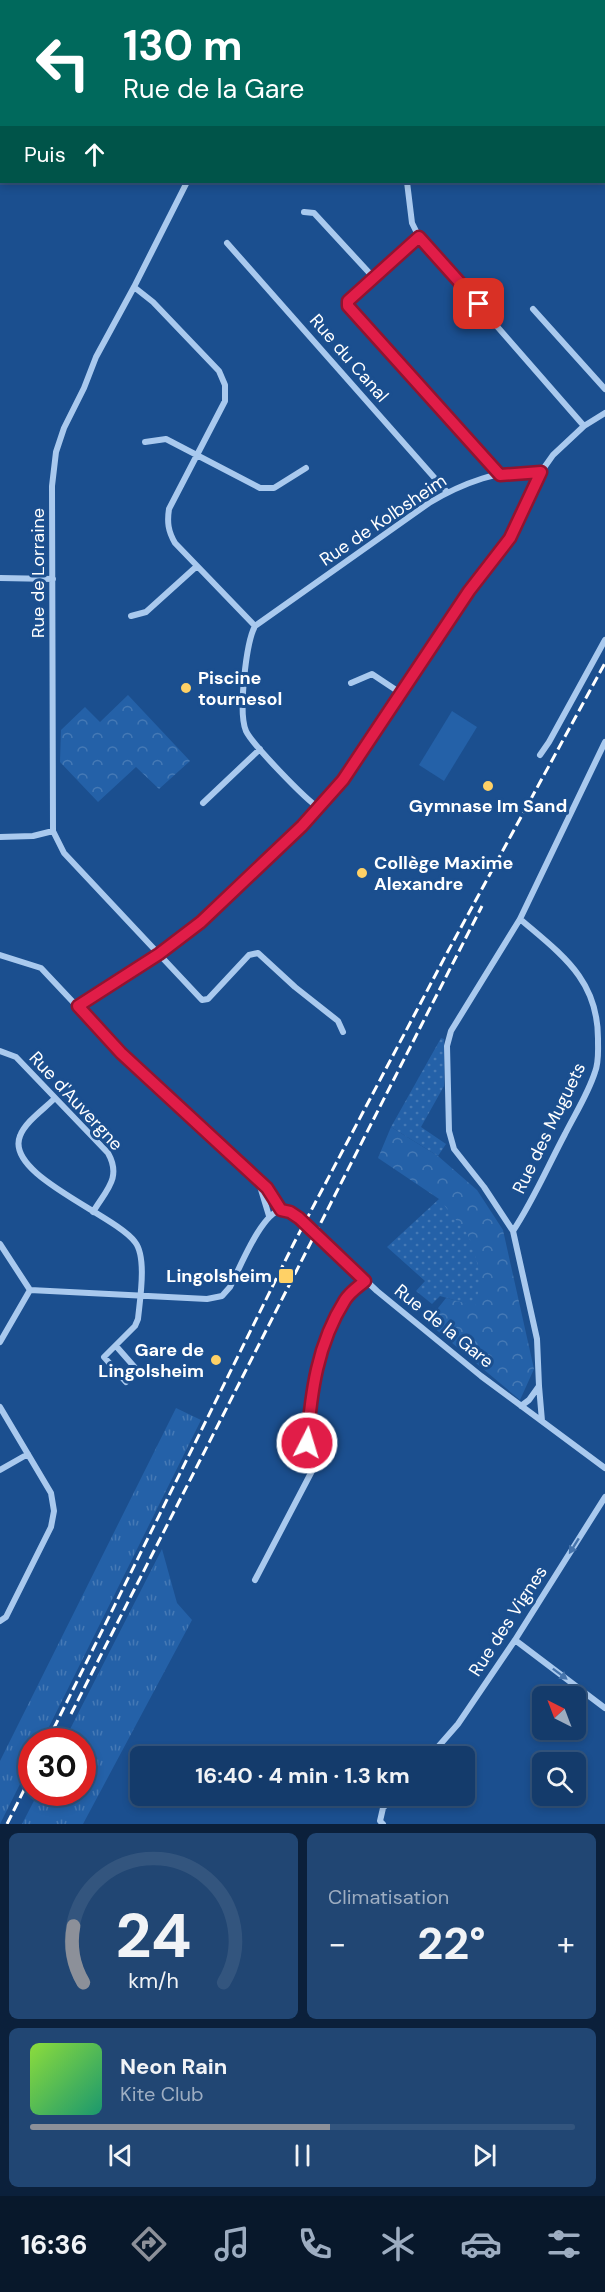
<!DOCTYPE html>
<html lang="fr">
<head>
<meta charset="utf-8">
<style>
  :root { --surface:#143b6b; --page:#214673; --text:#f1f3f6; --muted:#9dadc1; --line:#33557e; --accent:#8c9099 }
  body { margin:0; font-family:"DM Sans",sans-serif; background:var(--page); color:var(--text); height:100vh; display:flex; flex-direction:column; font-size:22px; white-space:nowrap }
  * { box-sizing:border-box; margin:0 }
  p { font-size:20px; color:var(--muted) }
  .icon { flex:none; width:33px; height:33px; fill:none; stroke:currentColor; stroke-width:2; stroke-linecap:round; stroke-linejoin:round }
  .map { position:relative; height:1824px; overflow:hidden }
  .side { display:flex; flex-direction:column; gap:9px; padding:9px; background:#0b203b; flex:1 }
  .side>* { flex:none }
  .guide { position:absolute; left:0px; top:0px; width:606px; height:183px; box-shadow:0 3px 9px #0003,0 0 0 2px var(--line); background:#00695c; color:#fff; overflow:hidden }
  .needle { width:39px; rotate:318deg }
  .tools { position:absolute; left:532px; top:1686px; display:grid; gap:12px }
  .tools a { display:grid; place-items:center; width:54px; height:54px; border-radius:9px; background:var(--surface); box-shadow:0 3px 9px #0003,0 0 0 2px var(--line); font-size:30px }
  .speed { position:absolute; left:18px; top:1728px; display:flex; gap:12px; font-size:30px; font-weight:700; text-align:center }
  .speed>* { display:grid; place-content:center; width:78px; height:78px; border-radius:50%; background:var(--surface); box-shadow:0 3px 9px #0003,0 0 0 2px var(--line); line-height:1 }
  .speed .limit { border:9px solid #d22; background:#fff; color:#111 }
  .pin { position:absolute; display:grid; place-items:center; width:51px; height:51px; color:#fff; margin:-26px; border-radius:12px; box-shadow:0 3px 9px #0006 }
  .me { position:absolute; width:66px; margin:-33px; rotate:5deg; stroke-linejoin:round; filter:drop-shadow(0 0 4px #0008) }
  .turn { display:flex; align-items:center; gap:21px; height:126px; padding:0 24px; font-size:27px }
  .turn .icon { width:78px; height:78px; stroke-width:2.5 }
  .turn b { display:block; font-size:42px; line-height:51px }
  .then { display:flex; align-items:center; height:57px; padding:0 24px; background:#0003; gap:12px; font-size:22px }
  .big { font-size:45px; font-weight:700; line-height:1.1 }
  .side .tile { flex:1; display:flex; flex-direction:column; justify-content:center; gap:9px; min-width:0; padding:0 21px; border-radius:9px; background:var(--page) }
  .side .dial { align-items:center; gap:0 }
  .dial svg { height:156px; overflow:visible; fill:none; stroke:var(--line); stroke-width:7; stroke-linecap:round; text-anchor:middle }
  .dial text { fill:var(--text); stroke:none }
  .song { display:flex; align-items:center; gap:18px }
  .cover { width:72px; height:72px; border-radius:9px; background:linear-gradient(135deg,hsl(90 70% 55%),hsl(160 70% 35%)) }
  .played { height:6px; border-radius:3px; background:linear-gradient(90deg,var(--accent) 55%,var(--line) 55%) }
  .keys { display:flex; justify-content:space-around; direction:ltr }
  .heat { display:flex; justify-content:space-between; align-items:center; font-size:33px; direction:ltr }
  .side .tiles { flex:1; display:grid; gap:9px; grid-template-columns:1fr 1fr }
  .tile:last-child { grid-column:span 2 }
  .trip { position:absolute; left:130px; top:1746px; width:345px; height:60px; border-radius:9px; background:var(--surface); box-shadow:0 3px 9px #0003,0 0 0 2px var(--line); font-weight:700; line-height:60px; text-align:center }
  .tab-bar { display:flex; height:96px; justify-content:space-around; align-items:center; background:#08182b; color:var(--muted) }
  .tab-bar .icon { width:42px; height:42px }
  .tab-bar .on { color:var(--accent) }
  .tab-bar b { font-size:27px; color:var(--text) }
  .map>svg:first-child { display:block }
</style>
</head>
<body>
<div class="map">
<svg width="605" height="1824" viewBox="0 0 605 1824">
  <defs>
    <pattern id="grass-tufts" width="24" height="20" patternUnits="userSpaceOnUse" patternTransform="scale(1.5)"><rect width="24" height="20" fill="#2461a8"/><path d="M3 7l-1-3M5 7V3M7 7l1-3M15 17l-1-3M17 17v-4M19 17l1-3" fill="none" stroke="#4579b5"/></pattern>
    <pattern id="forest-crowns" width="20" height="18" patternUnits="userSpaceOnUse" patternTransform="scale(1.5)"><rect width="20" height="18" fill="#2461a8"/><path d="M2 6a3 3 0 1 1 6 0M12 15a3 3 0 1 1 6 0" fill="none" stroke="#4579b5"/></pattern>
    <pattern id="garden-dots" width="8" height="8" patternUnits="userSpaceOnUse" patternTransform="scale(1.5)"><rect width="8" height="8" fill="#2461a8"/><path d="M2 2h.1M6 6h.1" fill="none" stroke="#4579b5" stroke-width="1.8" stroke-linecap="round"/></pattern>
  </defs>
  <rect width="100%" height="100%" fill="#1b4f8f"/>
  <path fill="url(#grass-tufts)" d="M 176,1408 L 201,1420 L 42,1741 L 32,1742 L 31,1762 L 0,1824 L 0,1761 Z
    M 162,1549 L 177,1603 L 192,1620 L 83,1824 L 22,1824 L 38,1793 L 82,1792 L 82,1742 L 64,1741 Z"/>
  <path fill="url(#forest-crowns)" d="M 128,695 L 190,761 L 159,789 L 136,767 L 98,802 L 60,762 L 61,730 L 85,707 L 100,722 Z
    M 391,1127 L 438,1156 L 477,1190 L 503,1230 L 534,1369 L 520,1400 L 427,1322 L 446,1298 L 475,1305 L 439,1199 L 378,1158 Z"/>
  <path fill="url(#garden-dots)" d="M 441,1038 L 444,1039 L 444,1086 L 421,1127 L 446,1144 L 438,1156 L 391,1127 Z
    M 439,1199 L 466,1232 L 473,1245 L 481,1280 L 475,1306 L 440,1296 L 432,1304 L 416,1291 L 425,1281 L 387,1247 Z"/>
  <path fill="#2461a8" d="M 452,711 L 477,727 L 444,781 L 419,765 Z"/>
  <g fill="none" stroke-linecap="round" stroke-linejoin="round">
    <path stroke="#a9c9ee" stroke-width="6" d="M 376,0 L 376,2
      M 482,0 L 484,2
      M 292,2 L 293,0
      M 604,134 L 605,134
      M 187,182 L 134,287 L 96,357 L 84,388 L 64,428 L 56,452 L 52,486 L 53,831 L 64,853 L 202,1000 L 208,999 L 249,955 L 258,953 L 295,987 L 338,1021 L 343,1032
      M 407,182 L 412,223 L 419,237 L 584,426
      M 304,212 L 314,213 L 374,278
      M 419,237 L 348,301 L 348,306 L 500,475
      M 227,243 L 447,492
      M 134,287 L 153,302 L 219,371 L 225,385 L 225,401 L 169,509 C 167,522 168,531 175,543 L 255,626 C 246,643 238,713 246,731 C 252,744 305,799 319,808
      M 533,309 L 605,389
      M 145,442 L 166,439 L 260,488 L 274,488 L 306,468
      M 0,578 L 53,579
      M 131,616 L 146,612 L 197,566
      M 255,626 L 429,503 C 459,485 504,466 541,472
      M 351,683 L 372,674 L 402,694
      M 540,755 L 549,742 L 605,640
      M 203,803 L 260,749
      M 0,837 L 33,836 L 53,831
      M 0,955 L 41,968 L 121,1053 L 267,1188 L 281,1210
      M 78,1006 L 159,954 L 201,922 L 302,826 L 343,780 L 469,591 L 510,538 L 541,472 L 553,455 L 584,426 L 605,413
      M 0,1051 L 16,1057 L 108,1153 C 122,1178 106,1190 93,1212
      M 54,1099 C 44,1109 25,1122 20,1136 C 4,1175 116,1215 135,1242 C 147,1257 140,1299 138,1319 L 135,1326 L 104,1357 L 126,1382 L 138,1371 L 116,1346
      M 259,1183 L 269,1216
      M 513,1231 C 533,1201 548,1166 565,1134 C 575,1114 588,1094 595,1072 C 599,1062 598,1051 598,1041 C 599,980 562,955 520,919
      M 0,1244 L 30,1290
      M 0,1342 L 30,1290 L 207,1299 L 222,1296 L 230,1287 C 239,1270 262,1211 282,1210 C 289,1210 294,1215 299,1218 L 377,1291 L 481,1376 L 605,1468
      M 539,1386 L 537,1339 L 513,1231 L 484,1187 L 454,1149 L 449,1131 L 447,1046 L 451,1031 L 520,919 L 605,742
      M 521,1406 L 529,1400 L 539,1386 L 542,1421
      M 0,1407 L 51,1493 L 54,1511 L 51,1527 L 6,1617 L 0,1621
      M 0,1470 L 28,1454
      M 255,1580 L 312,1471 L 307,1443 L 310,1402 L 315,1373 L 326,1337 L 345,1300 L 365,1281
      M 515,1640 L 605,1708
      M 430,1756 L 458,1724 L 515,1640 L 605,1497
      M 383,1824 L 380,1821 L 383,1808 L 394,1796"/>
    <path stroke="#d6e6fa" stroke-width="12" d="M 589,0 L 591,2
      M 604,10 L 605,10"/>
    <path stroke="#fff" stroke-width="3" stroke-dasharray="10 4.5" stroke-linecap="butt" d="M 71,1714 L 482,906
      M 47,1742 L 294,1243 L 447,953 L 605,663
      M 7,1824 L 32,1774"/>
  </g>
  <defs><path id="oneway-solid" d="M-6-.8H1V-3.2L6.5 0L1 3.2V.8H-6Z" transform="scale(1.5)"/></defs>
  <g fill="#4674ac">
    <use href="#oneway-solid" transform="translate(574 1546) rotate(122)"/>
    <use href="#oneway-solid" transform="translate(560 1674) rotate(37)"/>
  </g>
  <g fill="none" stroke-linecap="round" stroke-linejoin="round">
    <defs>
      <path id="route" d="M 307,1443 C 311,1393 317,1344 345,1300 C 350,1292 358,1287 365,1281 L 299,1218 L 290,1212 L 281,1210 L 267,1188 L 121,1053 L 78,1006 L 159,954 L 201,922 L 302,826 L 343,780 L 469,591 L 510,538 L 541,472 L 500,475 L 348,306 L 348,301 L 419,237 L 479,304"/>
    </defs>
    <use href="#route" stroke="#92132f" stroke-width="15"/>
    <use href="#route" stroke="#e11d48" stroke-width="10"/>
  </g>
  <g fill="#ffd166" stroke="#1b4f8f" stroke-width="2">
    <circle cx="186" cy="688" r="6"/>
    <circle cx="488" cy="786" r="6"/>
    <circle cx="362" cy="873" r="6"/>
    <rect x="278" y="1268" width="16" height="16" rx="3"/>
    <circle cx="216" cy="1360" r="6"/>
  </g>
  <g text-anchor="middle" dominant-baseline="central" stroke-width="6" stroke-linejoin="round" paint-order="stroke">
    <g font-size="18" fill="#fff" stroke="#1b4f8f">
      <text transform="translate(349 358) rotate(49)">Rue du Canal</text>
      <text transform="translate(383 520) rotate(-34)">Rue de Kolbsheim</text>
      <text transform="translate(38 573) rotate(-90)">Rue de Lorraine</text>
      <text transform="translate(76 1101) rotate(47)">Rue d'Auvergne</text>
      <text transform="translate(549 1128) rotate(-64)">Rue des Muguets</text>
      <text transform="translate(444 1326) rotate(39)">Rue de la Gare</text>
      <text transform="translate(508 1621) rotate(-57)">Rue des Vignes</text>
    </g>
    <g font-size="18" font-weight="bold" fill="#fff" stroke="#1b4f8f" text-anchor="start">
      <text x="198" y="678">Piscine<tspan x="198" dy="21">tournesol</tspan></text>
      <text x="488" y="806" text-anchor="middle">Gymnase Im Sand</text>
      <text x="374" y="863">Collège Maxime<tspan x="374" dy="21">Alexandre</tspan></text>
      <text x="272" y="1276" text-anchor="end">Lingolsheim</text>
      <text x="204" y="1350" text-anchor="end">Gare de<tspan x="204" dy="21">Lingolsheim</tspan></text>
    </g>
  </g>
</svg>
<div class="tools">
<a><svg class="needle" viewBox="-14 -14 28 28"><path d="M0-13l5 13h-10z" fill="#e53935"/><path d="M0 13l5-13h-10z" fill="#9dadc1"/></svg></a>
<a><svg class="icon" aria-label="search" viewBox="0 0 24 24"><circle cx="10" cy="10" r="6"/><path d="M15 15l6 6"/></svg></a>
</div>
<div class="speed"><div class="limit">30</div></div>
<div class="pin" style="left:479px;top:304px;background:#d93025"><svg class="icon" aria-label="arrive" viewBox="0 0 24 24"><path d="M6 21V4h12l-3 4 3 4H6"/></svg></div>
<svg class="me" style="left:307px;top:1443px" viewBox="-20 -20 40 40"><circle r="17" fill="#e11d48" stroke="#fff" stroke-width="3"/><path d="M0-11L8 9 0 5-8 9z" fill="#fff"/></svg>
<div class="trip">16:40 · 4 min · 1.3 km</div>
<div class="guide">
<div class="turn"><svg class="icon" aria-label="left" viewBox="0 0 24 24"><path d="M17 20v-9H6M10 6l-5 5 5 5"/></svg><div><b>130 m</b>Rue de la Gare</div></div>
<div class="then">Puis<svg class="icon" aria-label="ahead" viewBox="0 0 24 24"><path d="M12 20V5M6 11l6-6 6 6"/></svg></div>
</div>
</div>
<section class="side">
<div class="tiles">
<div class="tile dial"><svg viewBox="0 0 100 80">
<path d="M14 69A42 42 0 1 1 86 69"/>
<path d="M14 69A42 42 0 0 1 9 40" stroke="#8c9099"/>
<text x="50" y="56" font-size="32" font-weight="700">24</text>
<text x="50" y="72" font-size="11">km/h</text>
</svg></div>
<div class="tile"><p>Climatisation</p>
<div class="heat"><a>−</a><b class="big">22°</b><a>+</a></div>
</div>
<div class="tile">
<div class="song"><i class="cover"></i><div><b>Neon Rain</b><p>Kite Club</p></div></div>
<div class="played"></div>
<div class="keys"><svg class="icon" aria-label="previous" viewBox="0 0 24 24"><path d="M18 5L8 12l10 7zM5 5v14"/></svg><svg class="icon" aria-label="pause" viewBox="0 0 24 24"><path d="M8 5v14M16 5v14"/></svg><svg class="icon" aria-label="next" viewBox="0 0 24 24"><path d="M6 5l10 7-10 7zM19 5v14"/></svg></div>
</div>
</div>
</section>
<nav class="tab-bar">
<b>16:36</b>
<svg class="icon on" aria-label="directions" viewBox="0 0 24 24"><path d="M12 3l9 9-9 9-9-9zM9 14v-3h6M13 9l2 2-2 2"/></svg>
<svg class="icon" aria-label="music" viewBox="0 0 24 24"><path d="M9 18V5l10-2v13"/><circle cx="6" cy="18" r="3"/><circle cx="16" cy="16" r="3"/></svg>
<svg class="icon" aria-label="phone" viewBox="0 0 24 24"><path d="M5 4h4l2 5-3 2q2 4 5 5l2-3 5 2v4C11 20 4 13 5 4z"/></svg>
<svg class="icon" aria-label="climate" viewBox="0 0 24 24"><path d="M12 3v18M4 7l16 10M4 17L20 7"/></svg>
<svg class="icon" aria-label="car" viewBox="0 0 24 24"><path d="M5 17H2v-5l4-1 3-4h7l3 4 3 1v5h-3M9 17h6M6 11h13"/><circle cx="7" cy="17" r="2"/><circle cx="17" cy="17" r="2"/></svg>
<svg class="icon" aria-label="filters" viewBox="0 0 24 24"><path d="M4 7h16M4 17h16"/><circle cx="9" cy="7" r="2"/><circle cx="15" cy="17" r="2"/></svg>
</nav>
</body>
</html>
